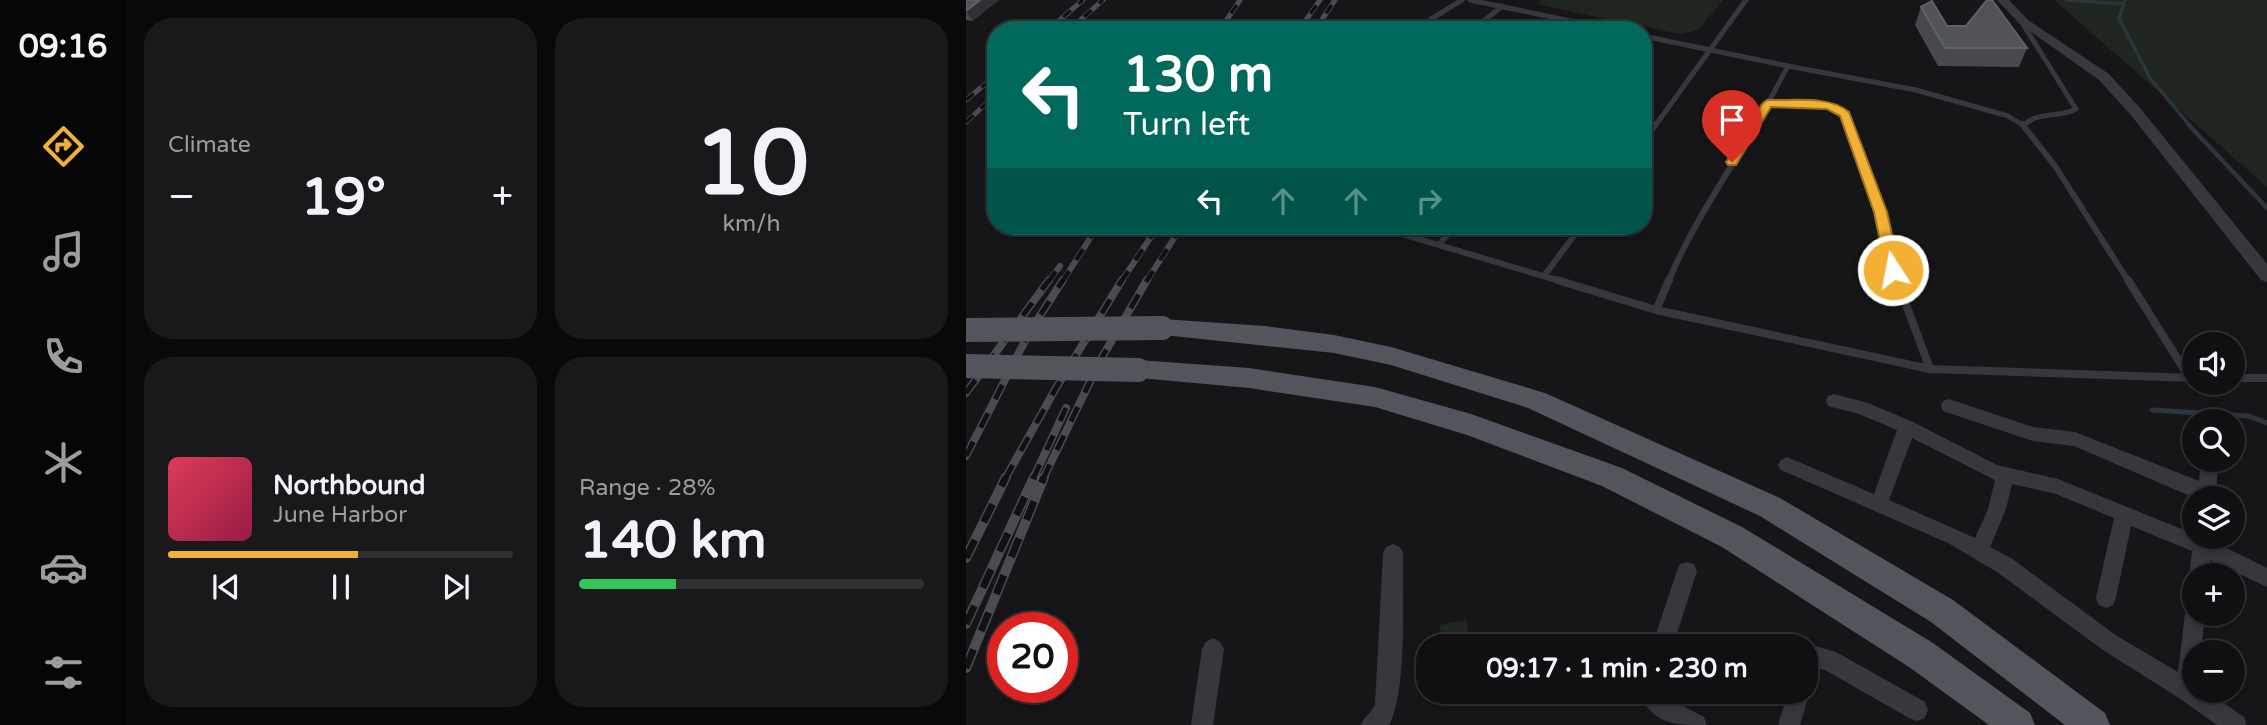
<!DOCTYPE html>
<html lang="en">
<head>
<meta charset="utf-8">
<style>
  :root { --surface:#101012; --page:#19191b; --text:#f1f3f6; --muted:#9c9d9f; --line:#303032; --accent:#f2b134 }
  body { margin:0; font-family:"Varela Round",sans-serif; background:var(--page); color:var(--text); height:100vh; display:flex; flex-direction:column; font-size:26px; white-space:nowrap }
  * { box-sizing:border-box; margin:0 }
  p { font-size:23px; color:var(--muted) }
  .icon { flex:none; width:38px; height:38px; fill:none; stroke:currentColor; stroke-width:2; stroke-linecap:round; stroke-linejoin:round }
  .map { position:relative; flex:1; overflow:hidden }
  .side { display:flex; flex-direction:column; gap:18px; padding:18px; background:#09090a; width:840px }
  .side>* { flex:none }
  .top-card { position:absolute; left:21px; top:21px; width:665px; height:214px; border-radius:28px; box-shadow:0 4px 10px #0003,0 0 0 2px var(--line); background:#00695c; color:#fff; overflow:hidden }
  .controls { position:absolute; left:1216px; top:332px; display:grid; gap:14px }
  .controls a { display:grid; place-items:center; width:63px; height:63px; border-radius:50%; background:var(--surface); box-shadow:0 4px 10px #0003,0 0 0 2px var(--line); font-size:35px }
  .speed { position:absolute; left:21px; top:612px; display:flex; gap:14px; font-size:35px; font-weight:700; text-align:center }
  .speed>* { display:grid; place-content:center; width:91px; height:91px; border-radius:50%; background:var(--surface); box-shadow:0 4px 10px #0003,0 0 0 2px var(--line); line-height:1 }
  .speed .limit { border:10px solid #d22; background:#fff; color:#111 }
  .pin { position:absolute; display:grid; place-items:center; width:60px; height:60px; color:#fff; margin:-72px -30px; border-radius:50% 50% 50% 0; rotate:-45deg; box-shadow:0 0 7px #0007 }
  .pin .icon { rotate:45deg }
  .me { position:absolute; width:77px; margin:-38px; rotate:349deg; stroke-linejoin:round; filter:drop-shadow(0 0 5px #0008) }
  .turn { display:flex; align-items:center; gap:24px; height:147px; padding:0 21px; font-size:32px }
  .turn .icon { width:91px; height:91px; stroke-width:2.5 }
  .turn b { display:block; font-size:49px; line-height:60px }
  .lanes { display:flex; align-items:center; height:66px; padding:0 21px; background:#0003; justify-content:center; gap:35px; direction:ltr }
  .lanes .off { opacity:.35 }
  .big { font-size:52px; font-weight:700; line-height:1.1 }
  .side .tile { flex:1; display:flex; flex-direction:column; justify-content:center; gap:10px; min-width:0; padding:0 24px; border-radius:28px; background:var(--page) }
  .side .dial { align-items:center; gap:0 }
  .dial b { font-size:91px; line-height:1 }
  .song { display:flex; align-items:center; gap:21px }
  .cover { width:84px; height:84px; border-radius:10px; background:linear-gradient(135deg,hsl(350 70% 55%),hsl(340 70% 35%)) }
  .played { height:7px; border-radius:4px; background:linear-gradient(90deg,var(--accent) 55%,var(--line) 55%) }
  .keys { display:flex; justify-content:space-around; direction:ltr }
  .heat { display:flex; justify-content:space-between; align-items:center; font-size:38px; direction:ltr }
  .charge { height:10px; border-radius:5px; background:linear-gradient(90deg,#34c759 28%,var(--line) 0) }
  .side .tiles { flex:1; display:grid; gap:18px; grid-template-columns:repeat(2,1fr) }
  .trip { position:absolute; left:450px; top:634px; width:402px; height:70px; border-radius:28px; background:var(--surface); box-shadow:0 4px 10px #0003,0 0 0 2px var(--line); font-weight:700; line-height:70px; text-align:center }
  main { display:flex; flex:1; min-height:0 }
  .dock { display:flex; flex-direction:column; width:126px; justify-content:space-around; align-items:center; background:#060607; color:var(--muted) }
  .dock .icon { width:49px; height:49px }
  .dock .active { color:var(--accent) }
  .dock b { font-size:32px; color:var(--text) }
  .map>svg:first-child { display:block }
</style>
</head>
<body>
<main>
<nav class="dock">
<b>09:16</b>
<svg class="icon active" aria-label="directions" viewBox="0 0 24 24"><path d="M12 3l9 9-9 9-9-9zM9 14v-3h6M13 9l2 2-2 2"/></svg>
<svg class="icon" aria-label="music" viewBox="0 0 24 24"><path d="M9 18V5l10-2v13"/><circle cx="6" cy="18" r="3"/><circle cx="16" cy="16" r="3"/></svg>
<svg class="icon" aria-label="phone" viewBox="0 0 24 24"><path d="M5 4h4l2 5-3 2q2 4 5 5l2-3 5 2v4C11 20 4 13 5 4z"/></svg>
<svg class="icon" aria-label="climate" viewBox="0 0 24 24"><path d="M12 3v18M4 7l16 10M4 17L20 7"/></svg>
<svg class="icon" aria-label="car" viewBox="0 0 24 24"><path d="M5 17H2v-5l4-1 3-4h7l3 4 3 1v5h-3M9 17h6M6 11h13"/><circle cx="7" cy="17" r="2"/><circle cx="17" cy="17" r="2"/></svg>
<svg class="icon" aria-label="filters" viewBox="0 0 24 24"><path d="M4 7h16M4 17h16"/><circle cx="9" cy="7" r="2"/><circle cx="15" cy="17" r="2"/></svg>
</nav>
<section class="side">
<div class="tiles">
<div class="tile"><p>Climate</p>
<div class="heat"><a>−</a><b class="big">19°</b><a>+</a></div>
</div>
<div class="tile dial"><b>10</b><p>km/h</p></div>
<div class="tile">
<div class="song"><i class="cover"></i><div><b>Northbound</b><p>June Harbor</p></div></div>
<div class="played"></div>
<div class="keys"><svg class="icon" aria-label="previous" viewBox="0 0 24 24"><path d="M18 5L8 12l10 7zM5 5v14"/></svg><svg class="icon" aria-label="pause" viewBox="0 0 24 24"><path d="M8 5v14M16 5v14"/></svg><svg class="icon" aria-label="next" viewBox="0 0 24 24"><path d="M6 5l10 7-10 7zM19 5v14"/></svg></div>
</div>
<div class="tile"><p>Range · 28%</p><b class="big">140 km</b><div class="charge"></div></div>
</div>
</section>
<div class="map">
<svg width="1301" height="725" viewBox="0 0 1301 725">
  <rect width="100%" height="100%" fill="#161618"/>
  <path fill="#1e261f" d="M 574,0 L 757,0 L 732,30 L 714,34 L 578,6 L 572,3 Z
    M 1088,0 L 1301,0 L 1301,187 Z
    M 501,620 L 503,646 L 475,646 L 474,625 Z"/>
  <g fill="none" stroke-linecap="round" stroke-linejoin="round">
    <path stroke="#2c353c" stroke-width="3.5" d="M 1101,0 L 1158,4
      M 1159,0 L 1153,18 L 1184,78 L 1224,126"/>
    <path stroke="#2c353c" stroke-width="4.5" d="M 1222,124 L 1301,208"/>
    <path stroke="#2c353c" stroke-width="5" d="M 1186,410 L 1283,416 L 1301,423"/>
    <path stroke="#37383d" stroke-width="5" d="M 504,0 L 648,30
      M 465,19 L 496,0
      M 1055,21 L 1110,109 C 1093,118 1072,111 1058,125
      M 507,30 L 536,6
      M 588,30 L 599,20
      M 677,36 L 822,66 L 790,126
      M 822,66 L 950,90 L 1042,116 L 1058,126
      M 801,104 L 862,106 L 879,115 L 883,126
      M 689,126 L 780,0"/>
    <path stroke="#37383d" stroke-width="6" d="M 882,124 L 915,212 L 932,282
      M 1056,124 L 1089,166 L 1163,282
      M 677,142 L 690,124
      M 409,226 L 597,282
      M 474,243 L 490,226
      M 578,276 L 615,226
      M 702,282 C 727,223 759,178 791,124"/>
    <path stroke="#37383d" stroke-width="8" d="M 591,280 L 690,310
      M 703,280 L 690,310 L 964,369 L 1228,378
      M 931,280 L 964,369
      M 1162,280 L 1223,377
      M 1267,378 L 1301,378"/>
    <path fill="#37383d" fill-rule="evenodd" d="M 868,394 L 902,403 L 947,422 L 1031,465 L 1092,479 L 1228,534 L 1228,537 L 1246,537 L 1246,541 L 1301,568 L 1301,587 L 1244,560 L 1243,576 L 1228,576 L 1228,584 L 1223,576 L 1226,551 L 1165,526 L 1150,598 L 1147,605 L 1140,608 L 1133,605 L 1130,598 L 1148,518 L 1090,494 L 1046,484 L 1040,509 L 1024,547 L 1045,558 L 1151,636 L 1212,672 L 1219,614 L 1222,607 L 1228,604 L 1228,614 L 1239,614 L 1235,653 L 1228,653 L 1228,691 L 1241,691 L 1278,717 L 1281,725 L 1251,725 L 1213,698 L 1137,650 L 1031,572 L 982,543 L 815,470 L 812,465 L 815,460 L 821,457 L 908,494 L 931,430 L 893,414 L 862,406 L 860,401 L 862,396 ZM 946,438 L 1029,480 L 1022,509 L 1009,538 L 923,500 Z
      M 983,399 L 1067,427 L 1109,432 L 1233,481 L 1235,460 L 1253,460 L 1249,499 L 1231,499 L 1108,446 L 1067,441 L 977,411 L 975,406 L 977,401 Z
      M 427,544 L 434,547 L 437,553 C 436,597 442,689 423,725 L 395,725 C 398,716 405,714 409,705 L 417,553 L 420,547 Z
      M 721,562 L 728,564 L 731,571 L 707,646 L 686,646 L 711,571 L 714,564 Z
      M 247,638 L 254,642 L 258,649 L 247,725 L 225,725 L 236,649 L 240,642 Z
      M 849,646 L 870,652 L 959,702 L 962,710 L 959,718 L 951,721 L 943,718 L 859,670 L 851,668 L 848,676 L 840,679 L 840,650 Z
      M 840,683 L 844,691 L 834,725 L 812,725 L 822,691 L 840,691 Z
      M 672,691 L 694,691 L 696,695 L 738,717 L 741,725 C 707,725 687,725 672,691 Z"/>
    <path fill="#37383d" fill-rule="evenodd" d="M 1031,0 L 1043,0 L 1062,20 L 1143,74 L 1174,108 L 1301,264 L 1301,282 L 1295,280 L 1164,114 L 1133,80 L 1054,24 Z"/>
    <path fill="#53555c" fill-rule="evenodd" d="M 196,319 L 299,326 L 368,335 L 425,347 L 579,393 L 814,498 L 987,600 L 1139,713 L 1144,725 L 1099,725 L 965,622 L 794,516 L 562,408 L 425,365 L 368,353 L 188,334 L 184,328 L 188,322 Z
      M 172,360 L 283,368 L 409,387 L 505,414 L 656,468 L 776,527 L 967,643 L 1064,713 L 1069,725 L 1023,725 L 943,667 L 756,547 L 636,486 L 501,435 L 409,407 L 283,388 L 163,377 L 160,370 L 163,363 Z"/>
    <defs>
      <path id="rail-far3" d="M 82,30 L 117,0
        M 103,30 L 137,0
        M 254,30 L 274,0
        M 333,30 L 354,0
        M 349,30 L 369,0
        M 0,100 L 30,75
        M 0,122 L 30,95"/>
      <path id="rail-far2" d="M 82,282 L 94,266
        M 96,282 L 132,226
        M 155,282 L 192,226
        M 180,282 L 216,226"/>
      <path id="rail-far1" d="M 0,393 L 83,280
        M 0,456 L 64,331 L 97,280
        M 39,479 L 90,388 L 156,280
        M 67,479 L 100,408
        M 77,479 L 135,359 L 181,280"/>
      <path id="rail" d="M 0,558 L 40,477
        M 0,624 L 68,477
        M 0,668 L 78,477"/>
    </defs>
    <use href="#rail-far3" stroke="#4a4c52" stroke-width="5"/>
    <use href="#rail-far2" stroke="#4a4c52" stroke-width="6"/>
    <use href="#rail-far1" stroke="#4a4c52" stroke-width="8"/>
    <use href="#rail" stroke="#4a4c52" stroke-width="10"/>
    <use href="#rail-far3" stroke="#111113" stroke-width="3.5" stroke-dasharray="10" stroke-linecap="butt"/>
    <use href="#rail-far2" stroke="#111113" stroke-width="4.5" stroke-dasharray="13" stroke-linecap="butt"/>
    <use href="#rail-far1" stroke="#111113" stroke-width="5" stroke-dasharray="16" stroke-linecap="butt"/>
    <use href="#rail" stroke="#111113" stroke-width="7" stroke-dasharray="20" stroke-linecap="butt"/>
    <path stroke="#53555c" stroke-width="24" d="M 0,330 L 196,328
      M 0,366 L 172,370"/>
  </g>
  <path fill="#47494d" d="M 0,0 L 7,21 L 0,20 Z
    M 955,7 L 981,26 L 1061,48 L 1053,67 L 972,66 L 949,25 Z"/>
  <path fill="#2f3033" d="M 14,0 L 33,0 L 7,21 L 0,11 Z"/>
  <path fill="#525359" stroke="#5f6168" stroke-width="2" d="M 0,0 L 14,0 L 0,11 Z
    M 1021,0 L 1026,0 L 1061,48 L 979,48 L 955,7 L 966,1 L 981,26 L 1000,26 Z"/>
  <path fill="#f2b134" stroke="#9d7322" stroke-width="2" d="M 801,100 C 825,101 864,95 883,112 L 921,212 L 934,270 L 932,274 L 922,274 L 920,270 L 908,212 L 874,116 L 861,109 L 805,107 L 770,165 L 762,165 L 760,162 L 796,104 Z"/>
</svg>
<div class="controls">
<a><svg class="icon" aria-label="sound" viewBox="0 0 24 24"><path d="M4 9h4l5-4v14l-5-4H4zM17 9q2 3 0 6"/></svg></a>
<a><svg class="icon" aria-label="search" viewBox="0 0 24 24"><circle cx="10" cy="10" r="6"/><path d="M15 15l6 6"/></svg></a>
<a><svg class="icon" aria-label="layers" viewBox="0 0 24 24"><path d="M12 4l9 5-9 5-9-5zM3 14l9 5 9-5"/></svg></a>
<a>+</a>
<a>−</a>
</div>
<div class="speed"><div class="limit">20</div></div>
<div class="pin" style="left:766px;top:162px;background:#d93025"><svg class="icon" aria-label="arrive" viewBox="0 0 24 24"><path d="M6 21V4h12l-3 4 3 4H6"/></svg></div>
<svg class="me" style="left:927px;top:270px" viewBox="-20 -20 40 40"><circle r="17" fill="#f2b134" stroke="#fff" stroke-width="3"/><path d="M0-11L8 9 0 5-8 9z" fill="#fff"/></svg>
<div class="trip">09:17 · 1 min · 230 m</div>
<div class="top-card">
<div class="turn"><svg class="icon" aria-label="left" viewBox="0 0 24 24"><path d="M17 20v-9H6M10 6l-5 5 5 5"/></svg><div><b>130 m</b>Turn left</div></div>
<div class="lanes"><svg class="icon" aria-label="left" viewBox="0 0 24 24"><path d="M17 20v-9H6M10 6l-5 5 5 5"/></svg><svg class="icon off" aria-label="ahead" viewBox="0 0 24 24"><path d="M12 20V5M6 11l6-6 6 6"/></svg><svg class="icon off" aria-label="ahead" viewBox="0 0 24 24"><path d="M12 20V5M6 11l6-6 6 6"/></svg><svg class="icon off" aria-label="right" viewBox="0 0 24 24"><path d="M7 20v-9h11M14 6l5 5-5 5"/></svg></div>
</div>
</div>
</main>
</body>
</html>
